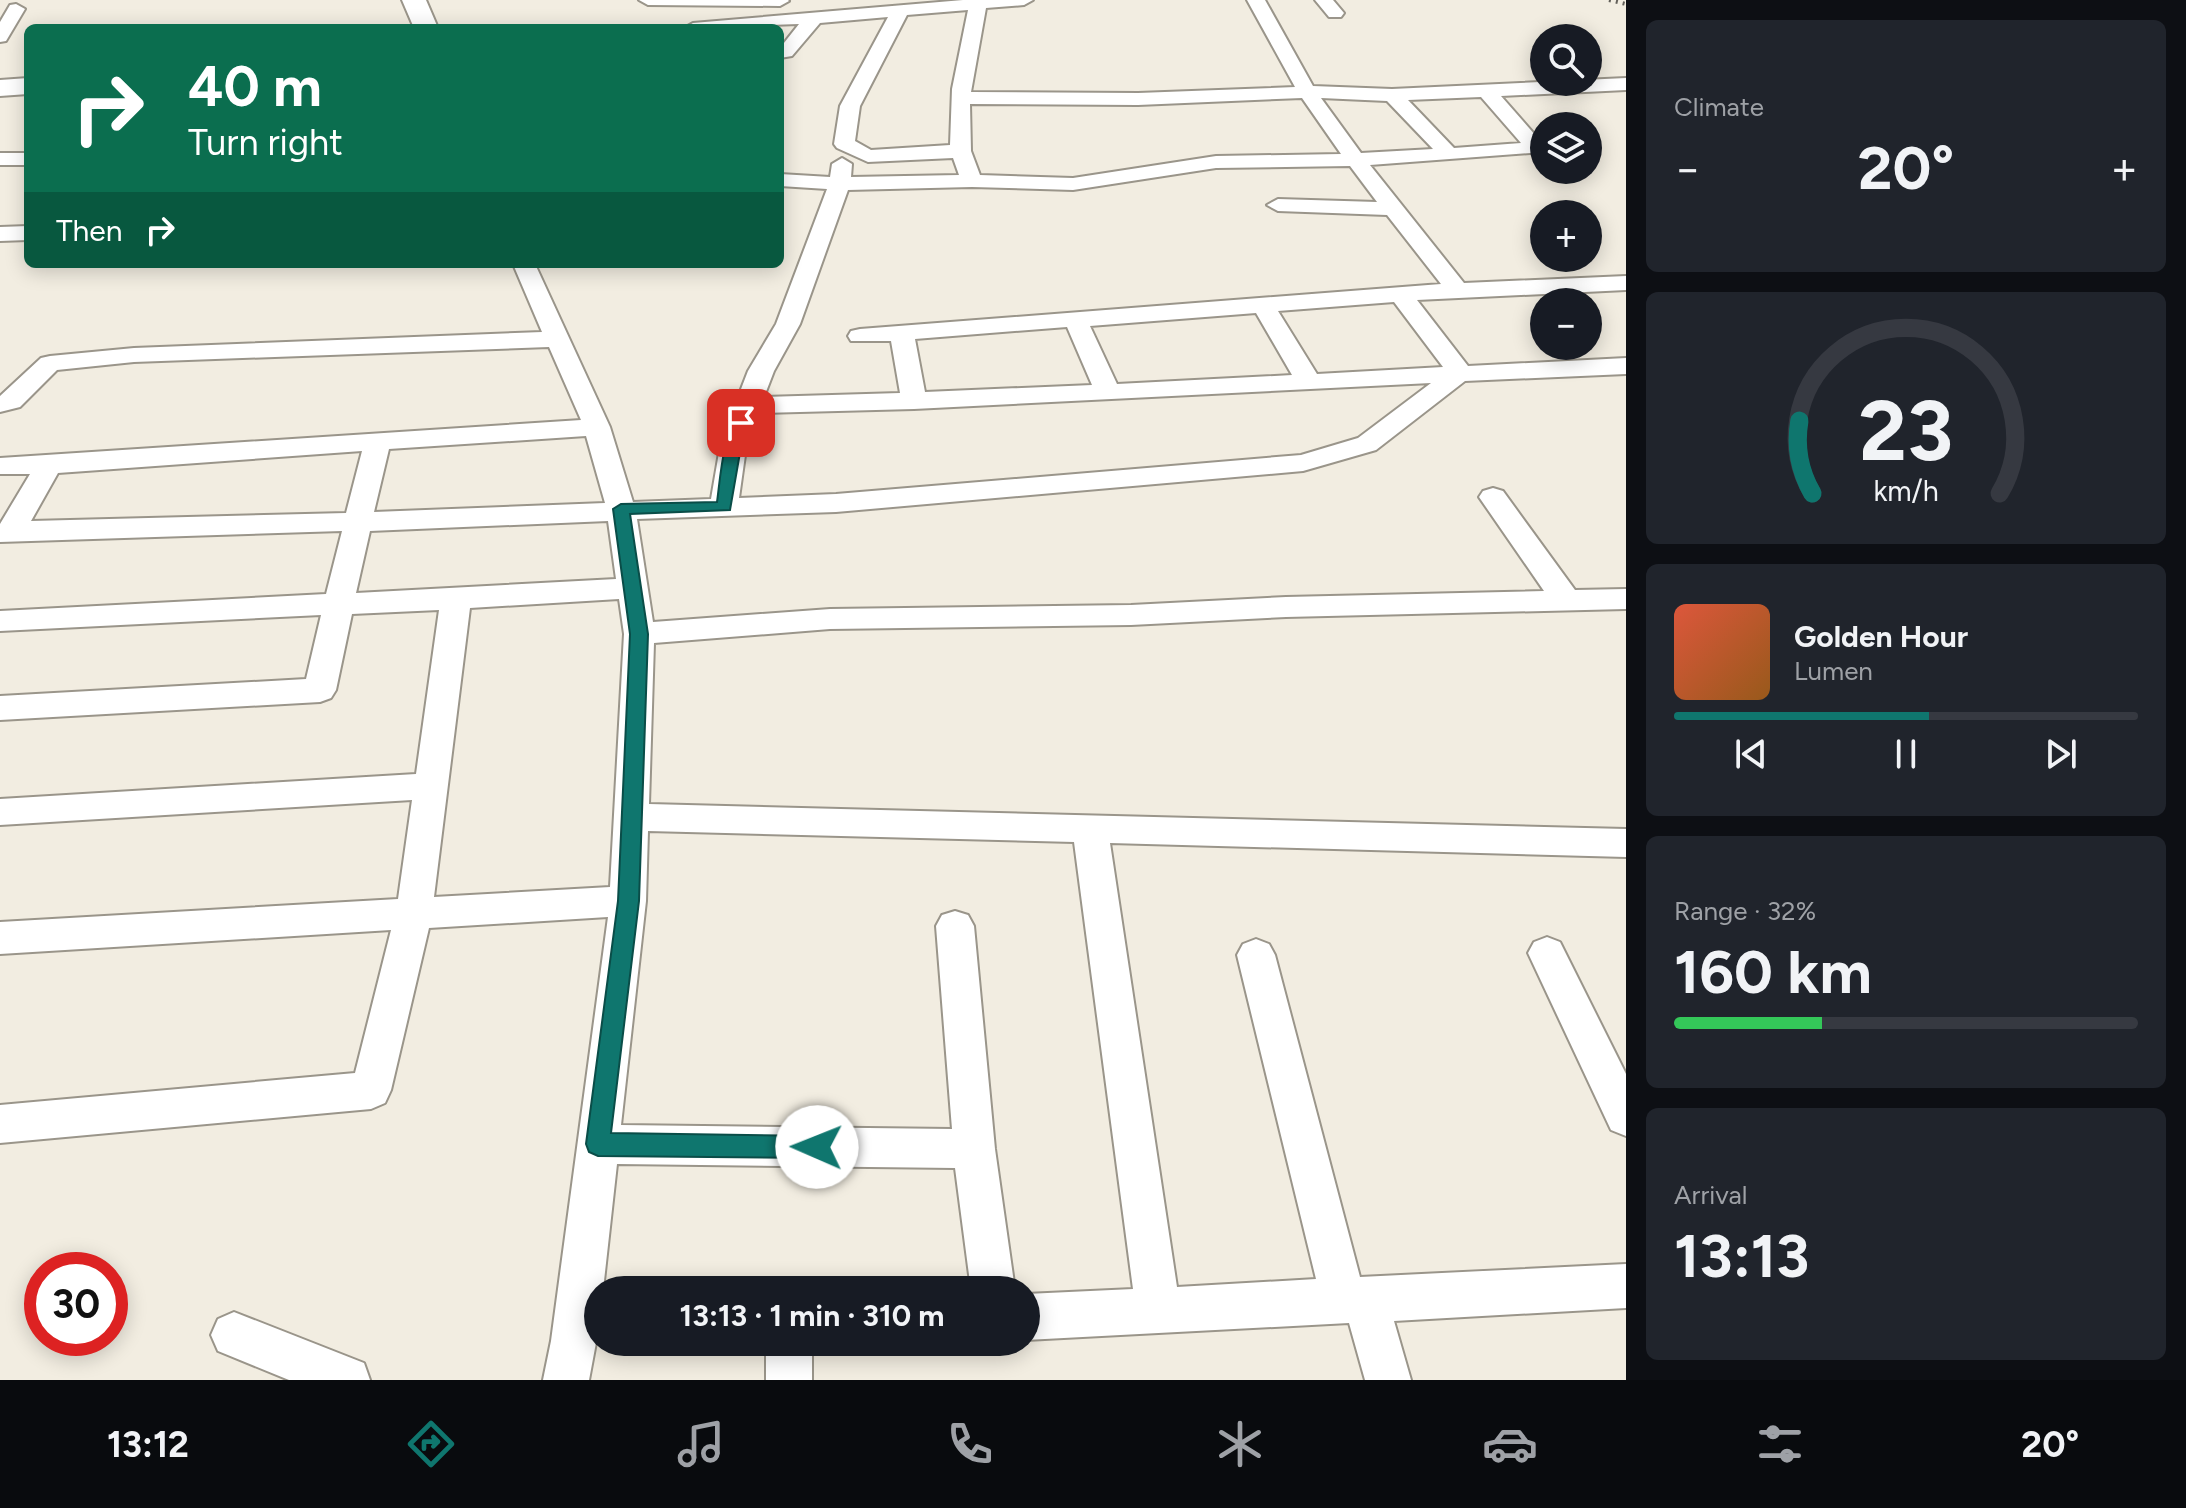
<!DOCTYPE html>
<html lang="en">
<head>
<meta charset="utf-8">
<style>
  :root { --surface:#171b24; --page:#20242c; --text:#f1f3f6; --muted:#9ea1a6; --line:#363941; --accent:#0f766e }
  body { margin:0; font-family:Figtree,sans-serif; background:var(--page); color:var(--text); height:100vh; display:flex; flex-direction:column; font-size:30px; white-space:nowrap }
  * { box-sizing:border-box; margin:0 }
  p { font-size:26px; color:var(--muted) }
  .icon { flex:none; width:44px; height:44px; fill:none; stroke:currentColor; stroke-width:2; stroke-linecap:round; stroke-linejoin:round }
  .map { position:relative; flex:1; overflow:hidden }
  .drawer { display:flex; flex-direction:column; gap:20px; padding:20px; background:#0d0f14; width:560px }
  .drawer>* { flex:none }
  .banner { position:absolute; left:24px; top:24px; width:760px; height:244px; border-radius:12px; box-shadow:0 4px 20px #0003; background:#0b6e4f; color:#fff; overflow:hidden }
  .fabs { position:absolute; left:1530px; top:24px; display:grid; gap:16px }
  .fabs a { display:grid; place-items:center; width:72px; height:72px; border-radius:50%; background:var(--surface); box-shadow:0 4px 20px #0003; font-size:40px }
  .speed { position:absolute; left:24px; top:1252px; display:flex; gap:16px; font-size:40px; font-weight:700; text-align:center }
  .speed>* { display:grid; place-content:center; width:104px; height:104px; border-radius:50%; background:var(--surface); box-shadow:0 4px 20px #0003; line-height:1 }
  .speed .limit { border:12px solid #d22; background:#fff; color:#111 }
  .pin { position:absolute; display:grid; place-items:center; width:68px; height:68px; color:#fff; margin:-34px; border-radius:16px; box-shadow:0 4px 12px #0006 }
  .me { position:absolute; width:88px; margin:-44px; rotate:271deg; stroke-linejoin:round; filter:drop-shadow(0 0 6px #0008) }
  .turn { display:flex; align-items:center; gap:28px; height:168px; padding:0 32px; font-size:36px }
  .turn .icon { width:104px; height:104px; stroke-width:2.5 }
  .turn b { display:block; font-size:56px; line-height:68px }
  .then { display:flex; align-items:center; height:76px; padding:0 32px; background:#0003; gap:16px; font-size:30px }
  .big { font-size:60px; font-weight:700; line-height:1.1 }
  .drawer .tile { flex:1; display:flex; flex-direction:column; justify-content:center; gap:12px; min-width:0; padding:0 28px; border-radius:12px; background:var(--page) }
  .drawer .dial { align-items:center; gap:0 }
  .dial svg { height:208px; overflow:visible; fill:none; stroke:var(--line); stroke-width:7; stroke-linecap:round; text-anchor:middle }
  .dial text { fill:var(--text); stroke:none }
  .song { display:flex; align-items:center; gap:24px }
  .cover { width:96px; height:96px; border-radius:12px; background:linear-gradient(135deg,hsl(10 70% 55%),hsl(30 70% 35%)) }
  .played { height:8px; border-radius:4px; background:linear-gradient(90deg,var(--accent) 55%,var(--line) 55%) }
  .keys { display:flex; justify-content:space-around; direction:ltr }
  .heat { display:flex; justify-content:space-between; align-items:center; font-size:44px; direction:ltr }
  .charge { height:12px; border-radius:6px; background:linear-gradient(90deg,#34c759 32%,var(--line) 0) }
  .trip { position:absolute; left:584px; top:1276px; width:456px; height:80px; border-radius:40px; background:var(--surface); box-shadow:0 4px 20px #0003; font-weight:700; line-height:80px; text-align:center }
  .dock { display:flex; height:128px; justify-content:space-around; align-items:center; background:#090b0e; color:var(--muted) }
  .dock .icon { width:56px; height:56px }
  .dock .selected { color:var(--accent) }
  .dock b { font-size:36px; color:var(--text) }
  main { display:flex; flex:1; min-height:0 }
  .map>svg:first-child { display:block }
</style>
</head>
<body>
<main>
<div class="map">
<svg width="1626" height="1380" viewBox="0 0 1626 1380">
  <rect width="100%" height="100%" fill="#f2ede1"/>
  <g fill="none" stroke-linecap="round" stroke-linejoin="round">
    <defs>
      <path id="street" d="M 639,0 L 788,0 L 789,1 L 780,6 L 648,5 Z
        M 963,0 L 1033,0 L 1024,5 L 986,8 L 971,92 L 1138,93 L 1295,87 L 1247,0 L 1265,0 L 1313,86 L 1392,89 L 1626,78 L 1626,90 L 1501,96 L 1543,144 L 1543,152 L 1370,165 L 1464,283 L 1626,276 L 1626,290 L 1417,300 L 1468,366 L 1626,358 L 1626,374 L 1465,381 L 1376,450 L 1303,471 L 836,512 L 637,519 L 653,622 L 830,609 L 1131,605 L 1286,597 L 1544,591 L 1479,497 L 1483,491 L 1493,488 L 1503,491 L 1575,590 L 1626,589 L 1626,609 L 1286,617 L 1131,625 L 830,629 L 654,643 L 649,804 L 1626,829 L 1626,857 L 1110,843 L 1177,1287 L 1316,1279 L 1237,955 L 1243,944 L 1256,939 L 1269,944 L 1275,955 L 1360,1277 L 1626,1264 L 1626,1308 L 1394,1321 L 1411,1380 L 1365,1380 L 1349,1323 L 1026,1340 L 1026,1294 L 1133,1289 L 1074,842 L 648,831 L 646,901 L 621,1125 L 952,1129 L 936,926 L 942,915 L 955,911 L 968,915 L 974,926 L 995,1149 L 1015,1290 L 971,1290 L 955,1168 L 617,1164 L 603,1290 L 598,1290 L 598,1332 L 589,1380 L 543,1380 L 551,1341 L 608,917 L 429,928 L 391,1090 L 385,1103 L 371,1109 L 0,1143 L 0,1105 L 355,1073 L 391,930 L 0,954 L 0,922 L 398,899 L 412,800 L 0,825 L 0,799 L 416,774 L 439,610 L 352,614 L 336,690 L 331,698 L 320,702 L 0,720 L 0,696 L 306,679 L 321,615 L 0,631 L 0,611 L 326,594 L 342,531 L 0,542 L 0,524 L 30,474 L 0,474 L 0,458 L 581,420 L 549,347 L 134,362 L 57,370 L 20,407 L 0,412 L 0,396 L 41,358 L 50,356 L 134,348 L 542,332 L 513,264 L 535,264 L 610,427 L 633,502 L 711,499 L 721,441 L 748,371 L 776,324 L 827,189 L 780,186 L 780,174 L 830,177 L 832,164 L 842,158 L 852,164 L 851,177 L 959,175 L 953,158 L 868,162 L 837,148 L 834,144 L 840,106 L 888,17 L 820,23 L 792,56 L 780,58 L 780,48 L 799,24 L 684,28 L 693,23 ZM 968,10 L 952,89 L 950,145 L 871,150 L 855,141 L 860,106 L 907,15 ZM 1481,97 L 1521,143 L 1454,148 L 1408,100 ZM 1302,98 L 1341,154 L 1216,156 L 1073,178 L 980,175 L 971,151 L 970,104 L 1138,105 ZM 1321,98 L 1387,101 L 1433,149 L 1361,153 ZM 1350,166 L 1377,202 L 1278,199 L 1267,205 L 1278,211 L 1387,215 L 1441,284 L 860,329 L 851,331 L 848,336 L 851,341 L 891,341 L 900,393 L 764,397 L 774,371 L 800,324 L 848,190 L 972,187 L 1073,190 L 1216,168 ZM 1394,302 L 1443,367 L 1317,374 L 1278,311 ZM 1256,313 L 1292,375 L 1117,384 L 1090,326 ZM 1067,327 L 1092,385 L 925,392 L 915,339 ZM 1431,383 L 1358,438 L 1301,455 L 836,494 L 739,498 L 747,441 L 758,413 L 914,409 ZM 586,436 L 605,503 L 374,512 L 389,449 ZM 362,451 L 346,513 L 31,521 L 58,473 ZM 608,521 L 616,579 L 356,593 L 370,531 ZM 619,599 L 624,634 L 610,887 L 434,897 L 470,608 Z
        M 1315,0 L 1333,0 L 1344,13 L 1341,17 L 1329,17 Z
        M 16,4 L 25,9 L 6,41 L 0,42 L 0,22 L 10,5 Z
        M 0,153 L 28,153 L 28,165 L 0,165 Z
        M 28,226 L 28,240 L 0,241 L 0,227 Z
        M 1547,937 L 1560,942 L 1626,1074 L 1626,1136 L 1611,1130 L 1528,953 L 1534,942 Z
        M 234,1312 L 364,1363 L 370,1380 L 289,1380 L 218,1351 L 211,1335 L 218,1319 Z
        M 766,1342 L 812,1342 L 812,1380 L 766,1380 Z"/>
      <path id="secondary" d="M 402,0 L 426,0 L 438,28 L 414,28 Z
        M 28,78 L 28,94 L 0,96 L 0,80 Z"/>
    </defs>
    <use href="#street" stroke="#9a958a" stroke-width="4"/>
    <use href="#secondary" stroke="#9a958a" stroke-width="4"/>
    <use href="#street" fill="#fff" fill-rule="evenodd"/>
    <use href="#secondary" fill="#fff" fill-rule="evenodd"/>
    <path stroke="#63605a" stroke-width="4" stroke-dasharray="2 5" stroke-linecap="butt" d="M 1609,0 L 1626,4"/>
  </g>
  <path fill="#0f766e" stroke="#0a4d48" stroke-width="2" d="M 741,419 L 749,423 L 742,441 L 730,510 L 630,514 L 648,634 L 639,901 L 611,1133 L 817,1136 L 825,1139 L 829,1147 L 825,1155 L 817,1158 L 598,1156 L 589,1152 L 586,1144 L 618,901 L 630,634 L 613,509 L 621,504 L 717,502 C 720,482 723,426 741,419 Z"/>
</svg>
<div class="fabs">
<a><svg class="icon" aria-label="search" viewBox="0 0 24 24"><circle cx="10" cy="10" r="6"/><path d="M15 15l6 6"/></svg></a>
<a><svg class="icon" aria-label="layers" viewBox="0 0 24 24"><path d="M12 4l9 5-9 5-9-5zM3 14l9 5 9-5"/></svg></a>
<a>+</a>
<a>−</a>
</div>
<div class="speed"><div class="limit">30</div></div>
<div class="pin" style="left:741px;top:423px;background:#d93025"><svg class="icon" aria-label="arrive" viewBox="0 0 24 24"><path d="M6 21V4h12l-3 4 3 4H6"/></svg></div>
<svg class="me" style="left:817px;top:1147px" viewBox="-20 -20 40 40"><circle r="19" fill="#fff"/><path d="M0-13L10 11 0 6-10 11z" fill="#0f766e"/></svg>
<div class="trip">13:13 · 1 min · 310 m</div>
<div class="banner">
<div class="turn"><svg class="icon" aria-label="right" viewBox="0 0 24 24"><path d="M7 20v-9h11M14 6l5 5-5 5"/></svg><div><b>40 m</b>Turn right</div></div>
<div class="then">Then<svg class="icon" aria-label="right" viewBox="0 0 24 24"><path d="M7 20v-9h11M14 6l5 5-5 5"/></svg></div>
</div>
</div>
<section class="drawer">
<div class="tile"><p>Climate</p>
<div class="heat"><a>−</a><b class="big">20°</b><a>+</a></div>
</div>
<div class="tile dial"><svg viewBox="0 0 100 80">
<path d="M14 69A42 42 0 1 1 86 69"/>
<path d="M14 69A42 42 0 0 1 9 41" stroke="#0f766e"/>
<text x="50" y="56" font-size="32" font-weight="700">23</text>
<text x="50" y="72" font-size="11">km/h</text>
</svg></div>
<div class="tile">
<div class="song"><i class="cover"></i><div><b>Golden Hour</b><p>Lumen</p></div></div>
<div class="played"></div>
<div class="keys"><svg class="icon" aria-label="previous" viewBox="0 0 24 24"><path d="M18 5L8 12l10 7zM5 5v14"/></svg><svg class="icon" aria-label="pause" viewBox="0 0 24 24"><path d="M8 5v14M16 5v14"/></svg><svg class="icon" aria-label="next" viewBox="0 0 24 24"><path d="M6 5l10 7-10 7zM19 5v14"/></svg></div>
</div>
<div class="tile"><p>Range · 32%</p><b class="big">160 km</b><div class="charge"></div></div>
<div class="tile"><p>Arrival</p><b class="big">13:13</b></div>
</section>
</main>
<nav class="dock">
<b>13:12</b>
<svg class="icon selected" aria-label="directions" viewBox="0 0 24 24"><path d="M12 3l9 9-9 9-9-9zM9 14v-3h6M13 9l2 2-2 2"/></svg>
<svg class="icon" aria-label="music" viewBox="0 0 24 24"><path d="M9 18V5l10-2v13"/><circle cx="6" cy="18" r="3"/><circle cx="16" cy="16" r="3"/></svg>
<svg class="icon" aria-label="phone" viewBox="0 0 24 24"><path d="M5 4h4l2 5-3 2q2 4 5 5l2-3 5 2v4C11 20 4 13 5 4z"/></svg>
<svg class="icon" aria-label="climate" viewBox="0 0 24 24"><path d="M12 3v18M4 7l16 10M4 17L20 7"/></svg>
<svg class="icon" aria-label="car" viewBox="0 0 24 24"><path d="M5 17H2v-5l4-1 3-4h7l3 4 3 1v5h-3M9 17h6M6 11h13"/><circle cx="7" cy="17" r="2"/><circle cx="17" cy="17" r="2"/></svg>
<svg class="icon" aria-label="filters" viewBox="0 0 24 24"><path d="M4 7h16M4 17h16"/><circle cx="9" cy="7" r="2"/><circle cx="15" cy="17" r="2"/></svg>
<b>20°</b>
</nav>
</body>
</html>
